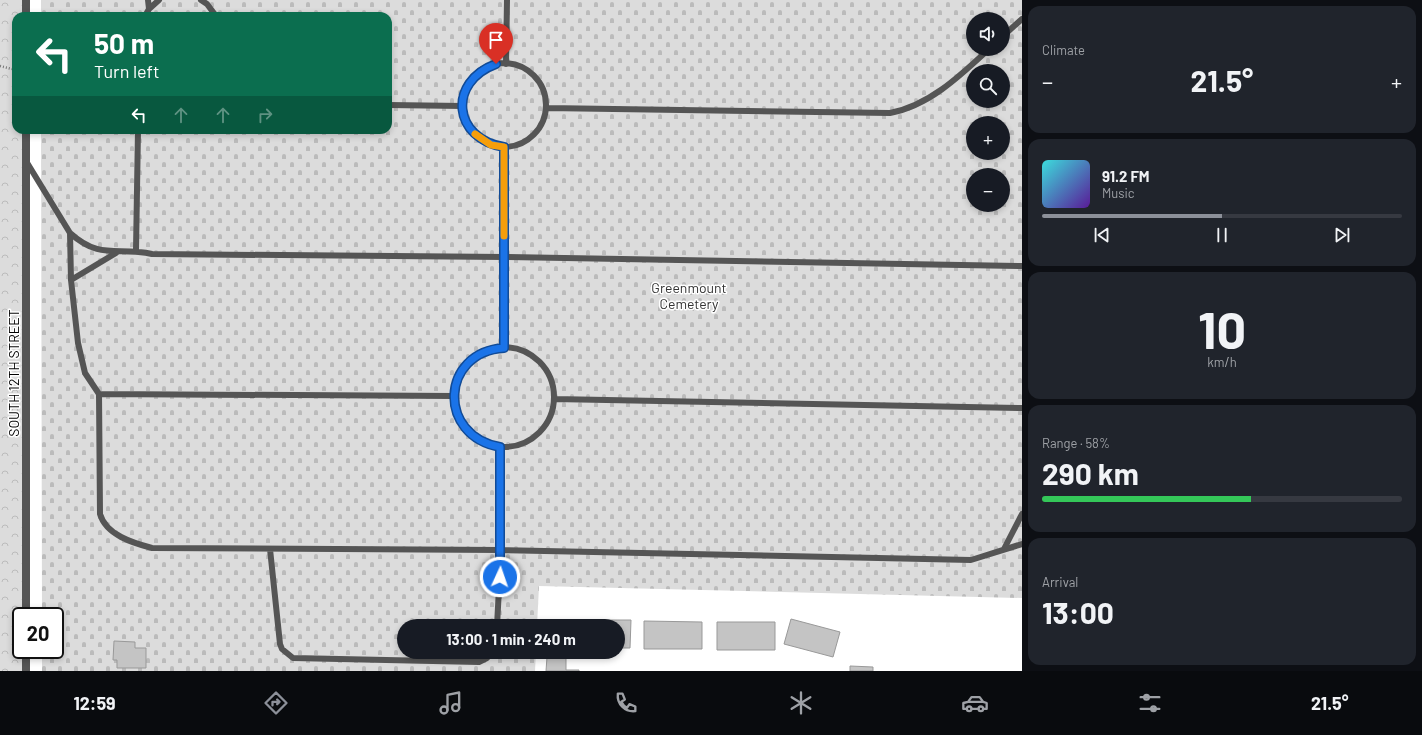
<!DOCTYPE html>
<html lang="en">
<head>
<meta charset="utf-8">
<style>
  :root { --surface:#171b24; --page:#20242c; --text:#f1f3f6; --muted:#9ea1a6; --line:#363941; --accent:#8c9099 }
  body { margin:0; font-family:Barlow,sans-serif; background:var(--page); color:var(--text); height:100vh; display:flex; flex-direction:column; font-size:15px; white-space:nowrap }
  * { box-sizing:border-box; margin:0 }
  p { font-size:13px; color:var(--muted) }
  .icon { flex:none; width:22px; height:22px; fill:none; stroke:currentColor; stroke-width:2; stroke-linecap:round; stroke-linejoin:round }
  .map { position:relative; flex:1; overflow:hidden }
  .sheet { display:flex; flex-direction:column; gap:6px; padding:6px; background:#0d0f14; width:400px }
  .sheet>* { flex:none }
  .top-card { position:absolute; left:12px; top:12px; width:380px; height:122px; border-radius:12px; box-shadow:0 2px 6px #0003; background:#0b6e4f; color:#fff; overflow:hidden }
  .buttons { position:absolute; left:966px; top:12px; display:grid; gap:8px }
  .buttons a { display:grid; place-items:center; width:44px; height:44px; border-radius:50%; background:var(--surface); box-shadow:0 2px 6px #0003; font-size:20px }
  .speed { position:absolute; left:12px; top:607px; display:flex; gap:8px; font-size:20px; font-weight:700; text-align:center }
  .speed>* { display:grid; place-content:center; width:52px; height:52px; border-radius:50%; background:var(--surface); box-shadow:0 2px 6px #0003; line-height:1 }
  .speed .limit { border:2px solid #111; border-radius:6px; background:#fff; color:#111 }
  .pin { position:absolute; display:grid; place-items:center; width:34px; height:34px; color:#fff; margin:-41px -17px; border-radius:50% 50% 50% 0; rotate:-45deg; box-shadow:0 0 4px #0007 }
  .pin .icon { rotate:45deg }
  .me { position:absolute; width:44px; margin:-22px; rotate:3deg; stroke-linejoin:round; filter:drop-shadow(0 0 3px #0008) }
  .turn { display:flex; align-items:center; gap:14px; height:84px; padding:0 16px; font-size:18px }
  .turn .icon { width:52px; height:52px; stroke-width:2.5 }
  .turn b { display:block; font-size:28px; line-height:34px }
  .lanes { display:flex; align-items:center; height:38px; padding:0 16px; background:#0003; justify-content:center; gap:20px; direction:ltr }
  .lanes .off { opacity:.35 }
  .big { font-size:30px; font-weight:700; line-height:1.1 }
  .sheet .tile { flex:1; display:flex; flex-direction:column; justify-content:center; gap:6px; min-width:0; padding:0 14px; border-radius:12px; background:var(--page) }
  .sheet .dial { align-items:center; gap:0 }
  .dial b { font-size:52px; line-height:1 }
  .song { display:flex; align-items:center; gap:12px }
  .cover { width:48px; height:48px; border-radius:6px; background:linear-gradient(135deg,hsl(180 70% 55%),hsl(270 70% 35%)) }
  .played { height:4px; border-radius:2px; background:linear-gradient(90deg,var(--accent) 50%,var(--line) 50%) }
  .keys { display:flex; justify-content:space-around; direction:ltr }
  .heat { display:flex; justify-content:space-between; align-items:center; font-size:22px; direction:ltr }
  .charge { height:6px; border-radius:3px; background:linear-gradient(90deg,#34c759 58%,var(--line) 0) }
  .trip { position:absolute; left:397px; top:619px; width:228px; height:40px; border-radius:20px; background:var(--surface); box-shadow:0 2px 6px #0003; font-weight:700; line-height:40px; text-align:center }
  .dock { display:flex; height:64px; justify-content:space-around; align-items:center; background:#090b0e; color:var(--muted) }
  .dock .icon { width:28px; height:28px }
  .dock .on { color:var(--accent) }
  .dock b { font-size:18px; color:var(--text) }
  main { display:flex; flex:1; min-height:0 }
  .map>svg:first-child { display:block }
</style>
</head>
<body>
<main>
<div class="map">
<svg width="1022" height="671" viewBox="0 0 1022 671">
  <defs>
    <pattern id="cemetery-stones" width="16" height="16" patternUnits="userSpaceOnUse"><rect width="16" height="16" fill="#dcdcdc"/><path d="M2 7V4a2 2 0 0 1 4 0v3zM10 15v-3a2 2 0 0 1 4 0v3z" fill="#bbb"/></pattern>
    <pattern id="park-crowns" width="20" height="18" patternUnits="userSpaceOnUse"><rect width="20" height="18" fill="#dcdcdc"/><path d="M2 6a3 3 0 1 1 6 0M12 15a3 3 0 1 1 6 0" fill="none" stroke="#bbb"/></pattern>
  </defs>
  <rect width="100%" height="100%" fill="#fff"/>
  <path fill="url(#cemetery-stones)" fill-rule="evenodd" d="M 41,0 L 1022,0 L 1022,598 L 539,586 L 537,626 L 404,626 L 404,652 L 536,652 L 535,671 L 42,671 L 42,650 L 55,650 L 55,616 L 42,616 L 41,130 L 388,130 L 388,16 L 41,16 ZM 973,19 L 1003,19 L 1003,49 L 973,49 ZM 973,71 L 1003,71 L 1003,101 L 973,101 ZM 973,123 L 1003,123 L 1003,153 L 973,153 ZM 973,175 L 1003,175 L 1003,205 L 973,205 Z"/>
  <path fill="url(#park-crowns)" d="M 0,0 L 26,0 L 26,16 L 16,16 L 16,130 L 26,130 L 26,616 L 21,616 L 21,650 L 26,650 L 26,671 L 0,671 Z"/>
  <path fill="#c4c4c4" stroke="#999" d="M 791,619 L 840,632 L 833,657 L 784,644 Z
    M 591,620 L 631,620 L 630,648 L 618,648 L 618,626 L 591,626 Z
    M 644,621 L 702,622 L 702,649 L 644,649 Z
    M 717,622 L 775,622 L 775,650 L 717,650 Z
    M 114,641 L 135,642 L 135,648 L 146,648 L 146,668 L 117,668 L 117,660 L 113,660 Z
    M 547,657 L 566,657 L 566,670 L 579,670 L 579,671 L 546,671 Z
    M 850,666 L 873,667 L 873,671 L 850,671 Z"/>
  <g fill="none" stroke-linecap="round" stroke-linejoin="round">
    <path stroke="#777" stroke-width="2.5" stroke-dasharray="1 2" stroke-linecap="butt" d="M 0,66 L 16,70"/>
    <path stroke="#555" stroke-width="6" d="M 201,0 L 207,4 L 216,16
      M 149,9 L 159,0
      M 145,16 L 149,9 L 148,0
      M 1003,36 L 1022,19
      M462 105a42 42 0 1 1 84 0a42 42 0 1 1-84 0Z
      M 506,64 L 507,0
      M 388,105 L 463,106
      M 547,108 L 890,113 C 929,106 961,75 989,49
      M 504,147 L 505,348
      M 26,161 L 70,233 C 101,261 118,246 152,254 L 504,257 L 1022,266
      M 70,233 L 71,280 L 78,343 L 85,373 L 99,394 L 100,514 C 106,535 133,543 152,548 L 501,550 L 971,560 L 1022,544
      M 136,250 L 138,130
      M 71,280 L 116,253
      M454 397a50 50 0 1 1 100 0a50 50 0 1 1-100 0Z
      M 99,394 L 454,396
      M 554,399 L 1022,408
      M 270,549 L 280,644 L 282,649 L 293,658 L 479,662 L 487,658 L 493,652
      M 1004,549 L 1022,514
      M 497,626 L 501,550 L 500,447"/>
    <path stroke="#555" stroke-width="8" d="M 26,0 L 26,16
      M 26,130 L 26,616
      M 26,650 L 26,671"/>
  </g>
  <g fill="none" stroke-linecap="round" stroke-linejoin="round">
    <defs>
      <path id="route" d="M 496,64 C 447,82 453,139 504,147 L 504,348 C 440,352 437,436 500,447 L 500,577"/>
    </defs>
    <use href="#route" stroke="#114b97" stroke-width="10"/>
    <use href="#route" stroke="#1a73e8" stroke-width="7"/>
    <path stroke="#f59e0b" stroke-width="7" d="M 475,134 L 491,145 L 504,147 L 504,236"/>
  </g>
  <g text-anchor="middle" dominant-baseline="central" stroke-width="3" stroke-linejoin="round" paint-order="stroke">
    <g font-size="14" fill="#333" stroke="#fff">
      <text x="689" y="287">Greenmount<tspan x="689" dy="16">Cemetery</tspan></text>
    </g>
    <g font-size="14" fill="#000" stroke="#fff">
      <text transform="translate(13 373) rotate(-90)">SOUTH 12TH STREET</text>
    </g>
  </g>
</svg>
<div class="buttons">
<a><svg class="icon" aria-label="sound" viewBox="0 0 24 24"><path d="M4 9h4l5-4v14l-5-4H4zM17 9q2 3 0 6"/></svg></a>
<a><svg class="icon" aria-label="search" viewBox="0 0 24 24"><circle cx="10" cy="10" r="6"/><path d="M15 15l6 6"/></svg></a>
<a>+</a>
<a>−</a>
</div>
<div class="speed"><div class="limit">20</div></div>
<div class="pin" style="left:496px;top:64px;background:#d93025"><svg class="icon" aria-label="arrive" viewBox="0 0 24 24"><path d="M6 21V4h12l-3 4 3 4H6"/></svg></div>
<svg class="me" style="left:500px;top:577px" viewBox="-20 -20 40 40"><circle r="17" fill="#1a73e8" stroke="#fff" stroke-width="3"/><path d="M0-11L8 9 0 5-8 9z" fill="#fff"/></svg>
<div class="trip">13:00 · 1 min · 240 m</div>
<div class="top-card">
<div class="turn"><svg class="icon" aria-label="left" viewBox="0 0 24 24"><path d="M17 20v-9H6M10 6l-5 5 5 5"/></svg><div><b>50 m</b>Turn left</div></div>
<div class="lanes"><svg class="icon" aria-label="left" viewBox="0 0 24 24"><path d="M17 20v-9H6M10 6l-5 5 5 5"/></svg><svg class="icon off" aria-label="ahead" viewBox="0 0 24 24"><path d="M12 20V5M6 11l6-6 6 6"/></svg><svg class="icon off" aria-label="ahead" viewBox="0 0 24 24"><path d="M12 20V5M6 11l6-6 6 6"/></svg><svg class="icon off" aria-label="right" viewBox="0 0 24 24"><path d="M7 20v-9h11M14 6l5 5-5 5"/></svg></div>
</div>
</div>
<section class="sheet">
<div class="tile"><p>Climate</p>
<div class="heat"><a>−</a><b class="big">21.5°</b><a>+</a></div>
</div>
<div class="tile">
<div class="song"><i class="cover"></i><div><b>91.2 FM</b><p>Music</p></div></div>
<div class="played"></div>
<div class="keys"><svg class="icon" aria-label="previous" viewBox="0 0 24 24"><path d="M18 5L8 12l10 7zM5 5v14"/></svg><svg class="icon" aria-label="pause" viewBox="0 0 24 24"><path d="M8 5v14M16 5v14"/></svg><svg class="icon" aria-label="next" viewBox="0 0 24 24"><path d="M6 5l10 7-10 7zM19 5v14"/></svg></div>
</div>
<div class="tile dial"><b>10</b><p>km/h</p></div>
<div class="tile"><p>Range · 58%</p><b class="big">290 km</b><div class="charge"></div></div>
<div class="tile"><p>Arrival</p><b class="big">13:00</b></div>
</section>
</main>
<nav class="dock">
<b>12:59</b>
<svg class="icon on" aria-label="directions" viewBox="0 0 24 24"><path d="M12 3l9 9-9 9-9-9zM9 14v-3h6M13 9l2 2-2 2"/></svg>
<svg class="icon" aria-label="music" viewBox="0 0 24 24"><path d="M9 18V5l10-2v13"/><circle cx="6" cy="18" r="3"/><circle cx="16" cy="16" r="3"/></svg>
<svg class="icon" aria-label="phone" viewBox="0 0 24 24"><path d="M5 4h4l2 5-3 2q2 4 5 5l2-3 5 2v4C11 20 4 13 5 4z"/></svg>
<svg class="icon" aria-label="climate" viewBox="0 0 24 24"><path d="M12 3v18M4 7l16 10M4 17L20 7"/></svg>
<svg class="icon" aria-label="car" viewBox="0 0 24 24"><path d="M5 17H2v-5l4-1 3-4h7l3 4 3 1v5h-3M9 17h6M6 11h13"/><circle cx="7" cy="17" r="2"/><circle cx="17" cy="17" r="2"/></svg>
<svg class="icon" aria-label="filters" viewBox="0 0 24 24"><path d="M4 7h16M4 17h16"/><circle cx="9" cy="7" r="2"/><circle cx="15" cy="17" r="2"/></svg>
<b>21.5°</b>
</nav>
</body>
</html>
